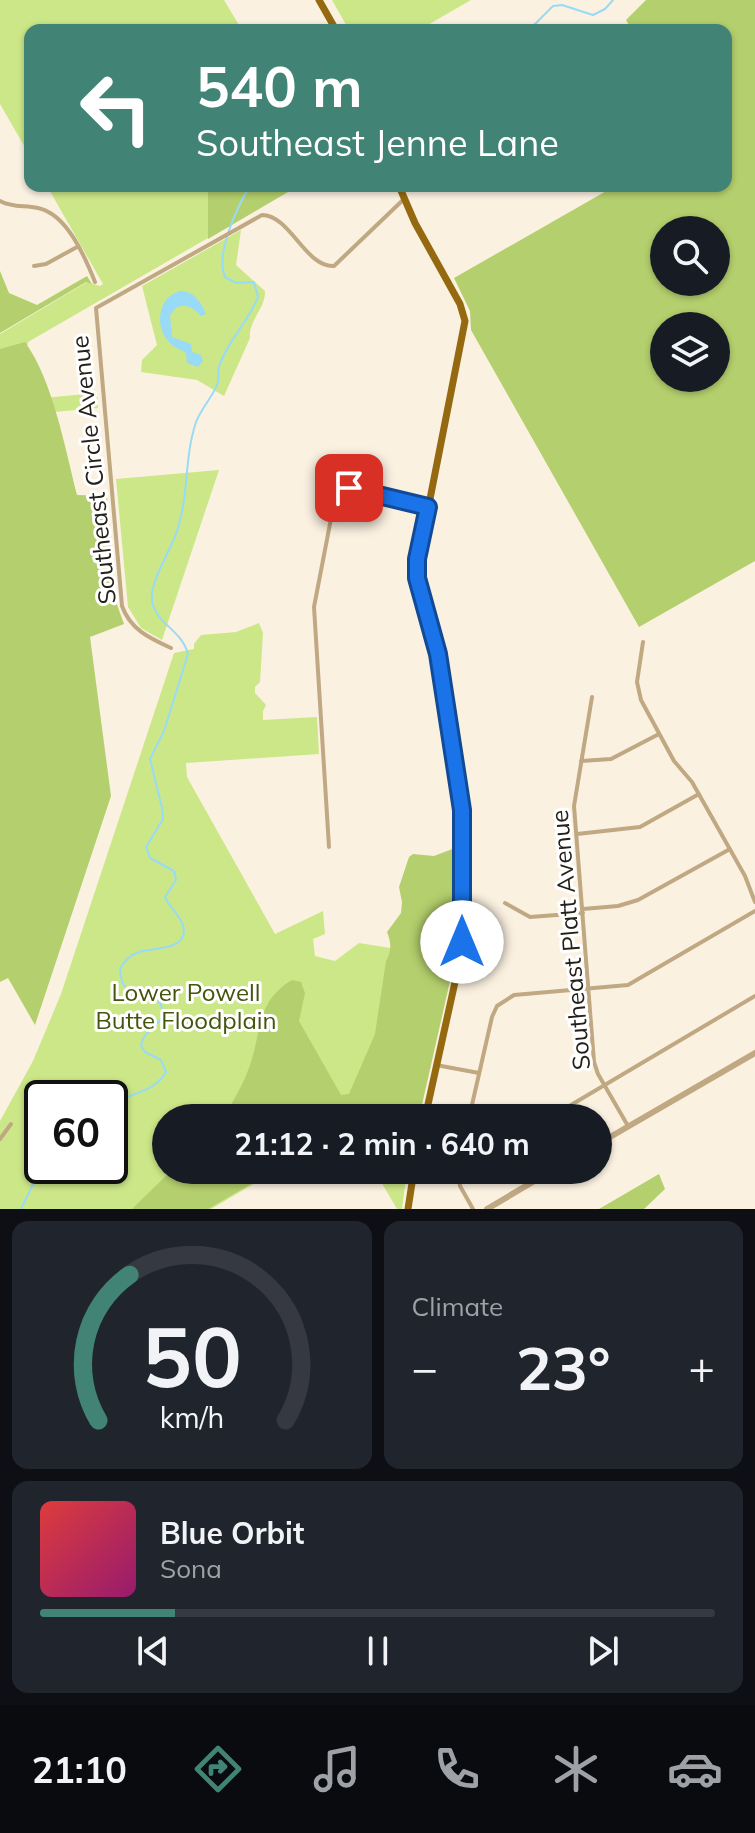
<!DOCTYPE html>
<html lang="en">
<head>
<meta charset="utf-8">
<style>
  :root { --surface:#171b24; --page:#20242c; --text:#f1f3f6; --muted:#9ea1a6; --line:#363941; --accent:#418476 }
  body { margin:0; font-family:Mulish,sans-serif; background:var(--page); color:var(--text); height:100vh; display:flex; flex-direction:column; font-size:30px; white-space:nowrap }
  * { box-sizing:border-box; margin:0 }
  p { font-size:26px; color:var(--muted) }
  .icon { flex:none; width:44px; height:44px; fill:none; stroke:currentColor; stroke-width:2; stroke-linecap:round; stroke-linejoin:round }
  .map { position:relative; height:1209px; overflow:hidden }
  .panel { display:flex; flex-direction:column; gap:12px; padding:12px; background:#0d0f14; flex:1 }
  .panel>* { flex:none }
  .top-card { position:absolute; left:24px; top:24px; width:708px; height:168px; border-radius:16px; box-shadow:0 2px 6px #0004; background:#418476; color:#fff; overflow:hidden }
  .fabs { position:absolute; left:650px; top:216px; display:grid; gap:16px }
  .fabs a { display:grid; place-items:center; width:80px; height:80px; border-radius:50%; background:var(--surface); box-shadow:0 2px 6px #0004; font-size:40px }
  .speed { position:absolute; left:24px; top:1080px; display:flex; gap:16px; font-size:40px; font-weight:700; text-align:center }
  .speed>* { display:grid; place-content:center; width:104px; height:104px; border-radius:50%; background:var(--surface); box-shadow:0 2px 6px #0004; line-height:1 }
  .speed .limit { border:4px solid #111; border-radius:12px; background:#fff; color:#111 }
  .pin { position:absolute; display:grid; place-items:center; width:68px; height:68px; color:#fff; margin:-34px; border-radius:16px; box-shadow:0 4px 12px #0006 }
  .me { position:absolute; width:88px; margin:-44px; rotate:0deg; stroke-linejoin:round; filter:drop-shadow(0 0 6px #0008) }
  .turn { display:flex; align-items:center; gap:28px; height:168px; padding:0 40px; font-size:36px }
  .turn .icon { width:104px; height:104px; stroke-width:2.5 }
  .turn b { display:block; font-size:56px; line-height:68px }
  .big { font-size:60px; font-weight:700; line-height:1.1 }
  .panel .card { flex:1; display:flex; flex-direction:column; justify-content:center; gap:12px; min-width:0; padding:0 28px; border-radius:16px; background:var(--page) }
  .panel .dial { align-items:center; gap:0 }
  .dial svg { height:208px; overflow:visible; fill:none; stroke:var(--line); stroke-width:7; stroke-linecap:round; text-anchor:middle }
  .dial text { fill:var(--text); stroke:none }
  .song { display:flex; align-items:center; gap:24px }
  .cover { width:96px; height:96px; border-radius:12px; background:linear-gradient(135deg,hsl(0 70% 55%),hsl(320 70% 35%)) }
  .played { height:8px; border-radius:4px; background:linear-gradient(90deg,var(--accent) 20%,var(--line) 20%) }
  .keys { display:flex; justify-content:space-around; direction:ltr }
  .heat { display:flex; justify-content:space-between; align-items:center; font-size:44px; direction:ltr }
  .panel .tiles { flex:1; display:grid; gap:12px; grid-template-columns:1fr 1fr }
  .card:last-child { grid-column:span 2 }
  .trip { position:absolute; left:152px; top:1104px; width:460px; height:80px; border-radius:40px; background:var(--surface); box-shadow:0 2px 6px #0004; font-weight:700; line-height:80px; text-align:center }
  .dock { display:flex; height:128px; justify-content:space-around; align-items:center; background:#090b0e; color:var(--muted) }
  .dock .icon { width:56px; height:56px }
  .dock .active { color:var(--accent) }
  .dock b { font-size:36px; color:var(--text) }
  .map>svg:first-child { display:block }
</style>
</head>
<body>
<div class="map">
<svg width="755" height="1209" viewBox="0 0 755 1209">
  <rect width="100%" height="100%" fill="#fbf1e1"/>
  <path fill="#cce788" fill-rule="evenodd" d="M 0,0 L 224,0 L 242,30 L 30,30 L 30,156 L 0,104 Z
    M 332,0 L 471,0 L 419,30 L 349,30 Z
    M 47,186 L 298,186 L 28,342 L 28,345 L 0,361 L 0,334 L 87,282 L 100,286 L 103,284 Z
    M 241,230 L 236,265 L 265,291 C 266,308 248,321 250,338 L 224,396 L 197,380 L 141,372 L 142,360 L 157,345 L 142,286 Z
    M 97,393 L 98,408 L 21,415 L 0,402 Z
    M 219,470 L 162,640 L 141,628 L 128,607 L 116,479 Z
    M 259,623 L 263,633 L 260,682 L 255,687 L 255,693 L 266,705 L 263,711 L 263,720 L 317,717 L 319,754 L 186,763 L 187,777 L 275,934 L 323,911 L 325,934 L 313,939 L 315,956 L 335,961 L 359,943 L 453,958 L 418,1118 L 166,1118 L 166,1170 L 277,1170 L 211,1209 L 0,1209 L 0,1121 L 33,1061 L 61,994 L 174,653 L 194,649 L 194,644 L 201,635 L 236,632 ZM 42,1098 L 110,1098 L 110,1166 L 42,1166 Z
    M 374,1170 L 407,1170 L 402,1209 L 397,1209 Z"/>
  <path fill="#b4cf6d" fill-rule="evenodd" d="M 646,0 L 755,0 L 755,561 L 639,627 L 471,330 L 470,311 L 454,278 L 615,186 L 726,186 L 726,30 L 632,30 L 626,20 ZM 716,230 L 716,282 L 664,282 L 664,230 ZM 664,326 L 716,326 L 716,378 L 664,378 Z
    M 208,186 L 298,186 L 208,239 Z
    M 0,271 L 9,293 L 37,305 L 87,276 L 92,284 L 86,282 L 0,333 Z
    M 25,342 C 53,381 65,448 77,495 L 107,496 L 115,599 L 124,624 L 90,637 L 111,796 L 35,1025 L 8,978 L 0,982 L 0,349 Z
    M 455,848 L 458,849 L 455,959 L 419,1118 L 224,1118 C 231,1103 241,1089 247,1073 C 263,1036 253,1003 292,980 L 301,982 L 305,993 L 299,1021 L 341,1095 L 349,1094 L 375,1034 L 386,961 C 392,951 391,942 387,932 L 401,913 L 402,902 L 399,887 L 409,857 L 413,854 L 434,856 Z
    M 172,1170 L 268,1170 L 268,1174 L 208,1209 L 132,1209 Z
    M 659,1174 L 665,1189 L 644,1209 L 599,1209 Z"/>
  <path fill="#99daf7" d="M 180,291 C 194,291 201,302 206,314 L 201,316 C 193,308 189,304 177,307 L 170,315 L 172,337 L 191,344 L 192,352 L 201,355 L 203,361 L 198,367 L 187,363 L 186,353 C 180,349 173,347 169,342 C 154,326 158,297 180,291 Z"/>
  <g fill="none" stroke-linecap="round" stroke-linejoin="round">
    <path stroke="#99daf7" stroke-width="2" d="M 524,30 L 534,25 L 553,6 L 562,5 L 593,15 L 605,9 L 613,0
      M 110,1104 C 129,1094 155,1092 166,1072 L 161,1060 L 145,1052 L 141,1046 C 142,1033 156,1027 163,1016 L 161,1004 C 143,987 121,1002 120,969 C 124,961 130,955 139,952 C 152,947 190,952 183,925 C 180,915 169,907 165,897 L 176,880 L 174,871 L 150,858 L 146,847 L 163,819 L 162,808 L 150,759 L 164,731 L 188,654 C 182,631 159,625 153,605 C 146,586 171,551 177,531 C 189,496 184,458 196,422 C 202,407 213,396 217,385 C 220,380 217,373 219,367 C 226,343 249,321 258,297 L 254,282 L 236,283 L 225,277 C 215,254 237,207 250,186
      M 21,1209 L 42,1166"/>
    <path stroke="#c0a883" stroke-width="4" d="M 0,201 C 13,208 24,205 38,208 C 67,214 85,257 95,282
      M 34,266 L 46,264 L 77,247
      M 643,642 L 637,682 L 641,700 L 674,761 L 692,782 L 745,876 L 755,902
      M 171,648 C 149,638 130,629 122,606 L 96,308 L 262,215 C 290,215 306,268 334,266 L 404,199
      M 592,697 L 574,806 L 594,1062 L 598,1074 L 628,1126
      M 581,761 L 611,759 L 659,734
      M 577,834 L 640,827 L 699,794
      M 329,847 L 314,607 L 334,503 L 341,492 L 349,488 L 428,507
      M 505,903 L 530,917 L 583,913
      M 583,909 L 618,906 L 638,900 L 730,849
      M 436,1065 L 479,1073
      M 469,1118 L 492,1017 L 497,1006 L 514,995 L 628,985 L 755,911
      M 549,1118 L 755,996
      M 0,1139 L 11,1124
      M 458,1170 L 460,1186 L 473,1209"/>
    <path stroke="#c0a883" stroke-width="6" d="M 598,1144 L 755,1053
      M 487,1209 L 553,1170"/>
    <path stroke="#946910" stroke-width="7" d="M 319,0 L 336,30
      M 399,186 L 415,223 L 460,304 L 465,321 L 417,565 L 418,589 L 435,640 L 442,672 L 462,810 L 464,837 L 459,964 L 425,1118
      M 408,1209 L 414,1170"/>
  </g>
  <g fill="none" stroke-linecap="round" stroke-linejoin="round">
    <defs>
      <path id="route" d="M 349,488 L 428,507 L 417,559 L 417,578 L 438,654 L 462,810 L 462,942"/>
    </defs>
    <use href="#route" stroke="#114b97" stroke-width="20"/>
    <use href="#route" stroke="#1a73e8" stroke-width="14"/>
  </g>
  <g text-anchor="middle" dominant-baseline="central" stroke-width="6" stroke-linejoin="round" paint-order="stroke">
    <g font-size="24" fill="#24201a" stroke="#fff">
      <text transform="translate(93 470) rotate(-96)">Southeast Circle Avenue</text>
      <text transform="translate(570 940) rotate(-95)">Southeast Platt Avenue</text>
    </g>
    <g font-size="24" fill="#45550d" stroke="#fff">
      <text x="186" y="992">Lower Powell<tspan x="186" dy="28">Butte Floodplain</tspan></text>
    </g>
  </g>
</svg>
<div class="fabs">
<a><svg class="icon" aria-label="search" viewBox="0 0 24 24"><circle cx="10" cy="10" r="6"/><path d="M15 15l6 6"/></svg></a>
<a><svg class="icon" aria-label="layers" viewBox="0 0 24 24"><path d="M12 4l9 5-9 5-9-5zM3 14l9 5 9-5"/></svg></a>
</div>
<div class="speed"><div class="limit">60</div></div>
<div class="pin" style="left:349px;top:488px;background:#d93025"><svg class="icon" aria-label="arrive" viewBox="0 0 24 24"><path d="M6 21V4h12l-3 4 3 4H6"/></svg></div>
<svg class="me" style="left:462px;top:942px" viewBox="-20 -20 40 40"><circle r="19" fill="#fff"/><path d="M0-13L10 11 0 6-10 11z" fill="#1a73e8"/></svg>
<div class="trip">21:12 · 2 min · 640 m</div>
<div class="top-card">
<div class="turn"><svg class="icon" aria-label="left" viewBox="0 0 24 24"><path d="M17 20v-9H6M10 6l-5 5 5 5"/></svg><div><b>540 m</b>Southeast Jenne Lane</div></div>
</div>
</div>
<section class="panel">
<div class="tiles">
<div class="card dial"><svg viewBox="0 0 100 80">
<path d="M14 69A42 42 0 1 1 86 69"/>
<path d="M14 69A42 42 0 0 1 26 13" stroke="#418476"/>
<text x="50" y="56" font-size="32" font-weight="700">50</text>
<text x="50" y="72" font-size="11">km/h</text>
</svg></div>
<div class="card"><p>Climate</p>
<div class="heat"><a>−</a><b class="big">23°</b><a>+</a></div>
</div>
<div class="card">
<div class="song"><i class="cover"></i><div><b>Blue Orbit</b><p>Sona</p></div></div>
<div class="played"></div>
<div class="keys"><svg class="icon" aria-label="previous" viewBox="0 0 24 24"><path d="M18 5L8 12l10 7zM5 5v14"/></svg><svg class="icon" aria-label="pause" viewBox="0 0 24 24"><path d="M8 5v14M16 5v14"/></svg><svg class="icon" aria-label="next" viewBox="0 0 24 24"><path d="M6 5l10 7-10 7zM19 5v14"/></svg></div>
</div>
</div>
</section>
<nav class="dock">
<b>21:10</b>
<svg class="icon active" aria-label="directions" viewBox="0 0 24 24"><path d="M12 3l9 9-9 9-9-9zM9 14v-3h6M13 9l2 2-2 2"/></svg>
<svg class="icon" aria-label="music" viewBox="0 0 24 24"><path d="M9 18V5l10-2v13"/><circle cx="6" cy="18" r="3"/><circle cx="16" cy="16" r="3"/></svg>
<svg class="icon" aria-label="phone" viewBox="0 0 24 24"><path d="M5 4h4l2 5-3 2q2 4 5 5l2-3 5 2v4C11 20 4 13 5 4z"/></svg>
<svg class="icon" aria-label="climate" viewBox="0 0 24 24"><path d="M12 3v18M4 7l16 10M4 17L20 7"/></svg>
<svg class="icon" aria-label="car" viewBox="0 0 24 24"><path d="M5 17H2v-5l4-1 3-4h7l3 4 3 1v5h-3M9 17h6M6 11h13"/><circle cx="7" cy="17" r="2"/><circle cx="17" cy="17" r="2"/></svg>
</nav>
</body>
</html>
